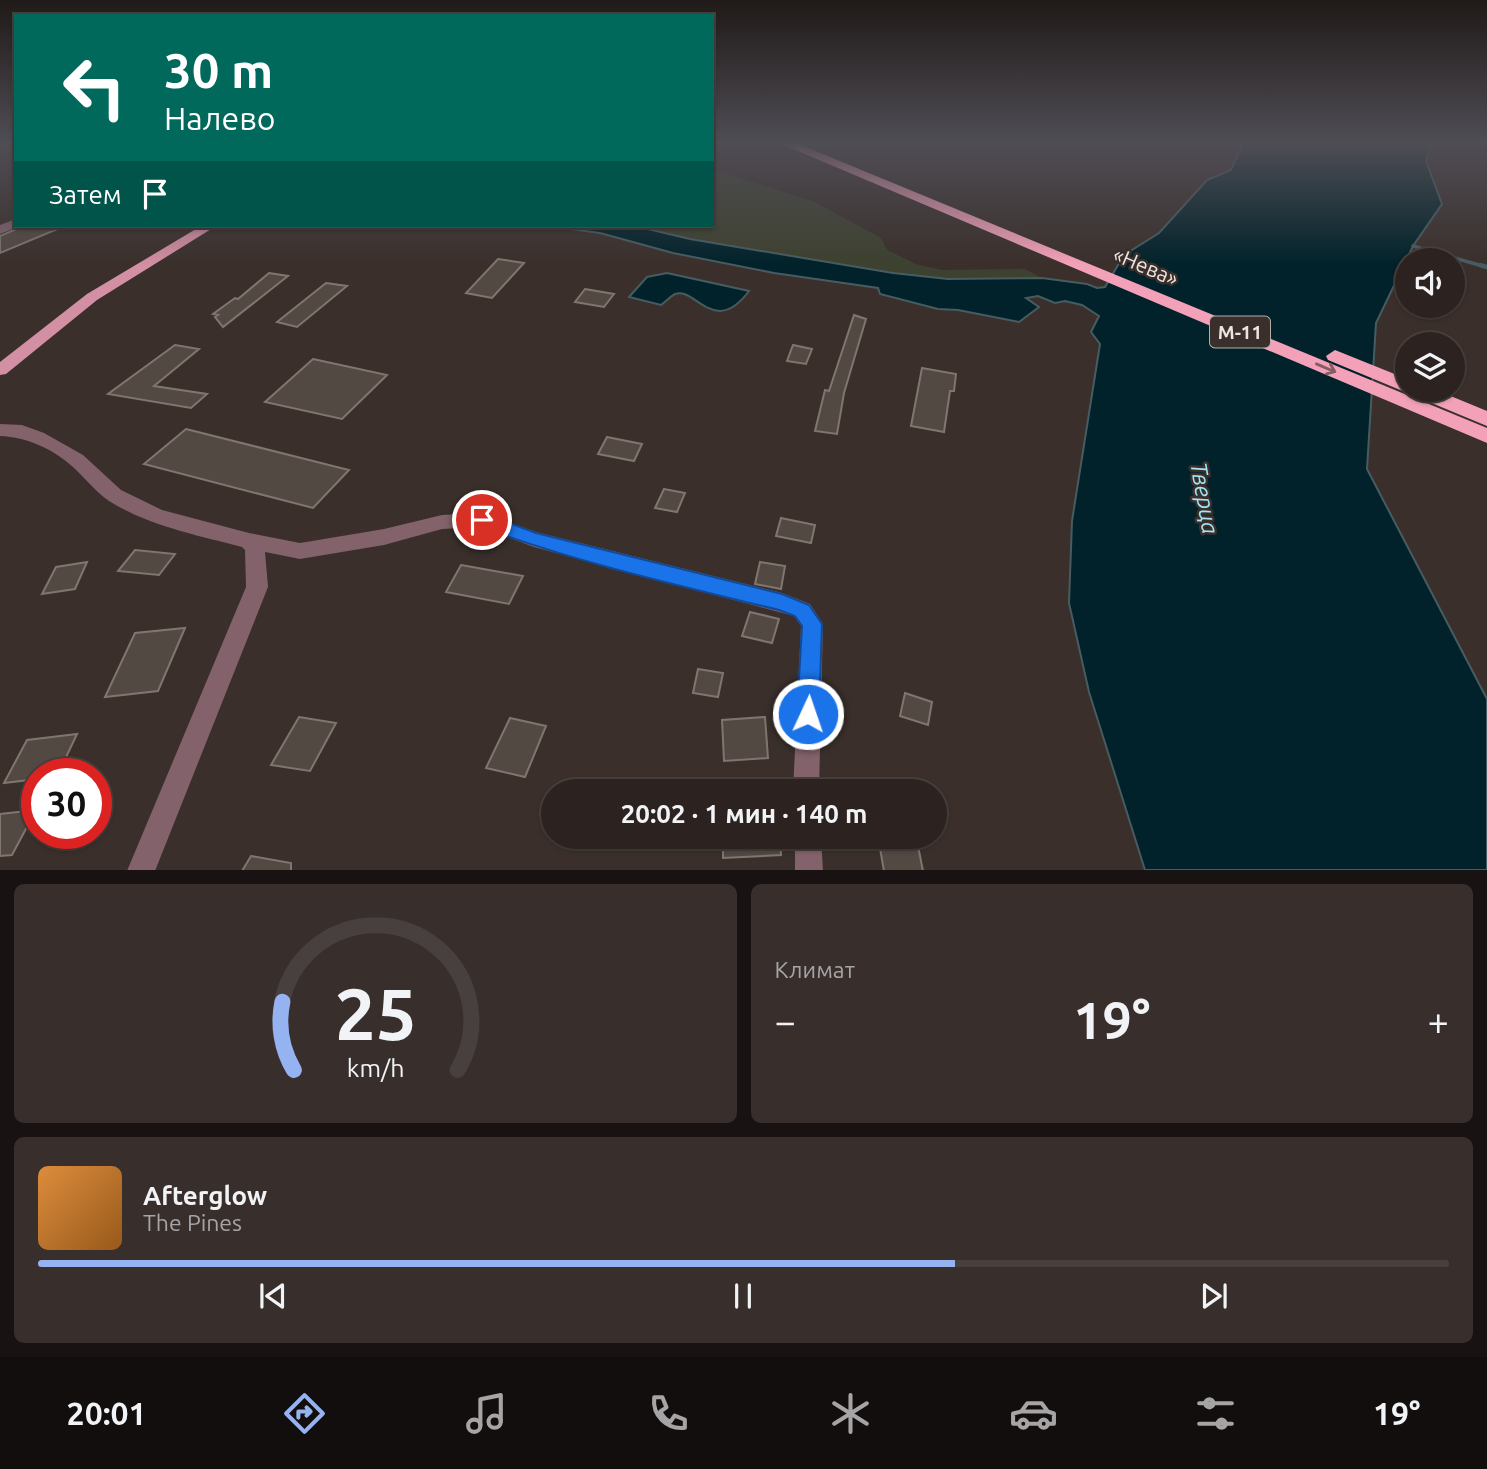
<!DOCTYPE html>
<html lang="ru">
<head>
<meta charset="utf-8">
<style>
  :root { --surface:#2c2320; --page:#382f2d; --text:#f1f3f6; --muted:#a6a4a5; --line:#48403e; --accent:#95b2f1 }
  body { margin:0; font-family:Ubuntu,sans-serif; background:var(--page); color:var(--text); height:100vh; display:flex; flex-direction:column; font-size:26px; white-space:nowrap }
  * { box-sizing:border-box; margin:0 }
  p { font-size:23px; color:var(--muted) }
  .icon { flex:none; width:38px; height:38px; fill:none; stroke:currentColor; stroke-width:2; stroke-linecap:round; stroke-linejoin:round }
  .map { position:relative; height:870px; overflow:hidden }
  .panel { display:flex; flex-direction:column; gap:14px; padding:14px; background:#181312; flex:1 }
  .panel>* { flex:none }
  .guide { position:absolute; left:14px; top:14px; width:700px; height:214px; border-radius:0px; box-shadow:0 2px 5px #0004,0 0 0 2px var(--line); background:#00695c; color:#fff; overflow:hidden }
  .buttons { position:absolute; left:1395px; top:248px; display:grid; gap:14px }
  .buttons a { display:grid; place-items:center; width:70px; height:70px; border-radius:50%; background:var(--surface); box-shadow:0 2px 5px #0004,0 0 0 2px var(--line); font-size:35px }
  .speed { position:absolute; left:21px; top:758px; display:flex; gap:14px; font-size:35px; font-weight:700; text-align:center }
  .speed>* { display:grid; place-content:center; width:91px; height:91px; border-radius:50%; background:var(--surface); box-shadow:0 2px 5px #0004,0 0 0 2px var(--line); line-height:1 }
  .speed .limit { border:10px solid #d22; background:#fff; color:#111 }
  .pin { position:absolute; display:grid; place-items:center; width:60px; height:60px; color:#fff; margin:-30px; border:4px solid #fff; border-radius:50%; box-shadow:0 2px 7px #0007 }
  .me { position:absolute; width:77px; margin:-38px; rotate:3deg; stroke-linejoin:round; filter:drop-shadow(0 0 5px #0008) }
  .turn { display:flex; align-items:center; gap:24px; height:147px; padding:0 35px; font-size:32px }
  .turn .icon { width:91px; height:91px; stroke-width:2.5 }
  .turn b { display:block; font-size:49px; line-height:60px }
  .then { display:flex; align-items:center; height:66px; padding:0 35px; background:#0003; gap:14px; font-size:26px }
  .big { font-size:52px; font-weight:700; line-height:1.1 }
  .panel .tile { flex:1; display:flex; flex-direction:column; justify-content:center; gap:10px; min-width:0; padding:0 24px; border-radius:10px; background:var(--page) }
  .panel .dial { align-items:center; gap:0 }
  .dial svg { height:182px; overflow:visible; fill:none; stroke:var(--line); stroke-width:7; stroke-linecap:round; text-anchor:middle }
  .dial text { fill:var(--text); stroke:none }
  .song { display:flex; align-items:center; gap:21px }
  .cover { width:84px; height:84px; border-radius:10px; background:linear-gradient(135deg,hsl(30 70% 55%),hsl(30 70% 35%)) }
  .played { height:7px; border-radius:4px; background:linear-gradient(90deg,var(--accent) 65%,var(--line) 65%) }
  .keys { display:flex; justify-content:space-around; direction:ltr }
  .heat { display:flex; justify-content:space-between; align-items:center; font-size:38px; direction:ltr }
  .panel .tiles { flex:1; display:grid; gap:14px; grid-template-columns:1fr 1fr }
  .tile:last-child { grid-column:span 2 }
  .trip { position:absolute; left:541px; top:779px; width:406px; height:70px; border-radius:35px; background:var(--surface); box-shadow:0 2px 5px #0004,0 0 0 2px var(--line); font-weight:700; line-height:70px; text-align:center }
  .menu { display:flex; height:112px; justify-content:space-around; align-items:center; background:#120e0d; color:var(--muted) }
  .menu .icon { width:49px; height:49px }
  .menu .on { color:var(--accent) }
  .menu b { font-size:32px; color:var(--text) }
  .map>svg:first-child { display:block }
</style>
</head>
<body>
<div class="map">
<svg width="1487" height="871" viewBox="0 0 1487 871">
  <rect width="100%" height="100%" fill="#3a2f2b"/>
  <path fill="#3d412f" d="M 712,169 L 815,202 L 881,238 L 887,250 L 916,264 L 942,270 L 1025,269 L 1042,278 C 906,286 767,257 635,226 L 712,226 Z"/>
  <path fill="#01222a" stroke="#475c61" stroke-width="2" d="M 1243,143 L 1432,143 L 1426,161 L 1442,204 L 1413,246 L 1376,323 L 1367,469 L 1487,699 L 1487,870 L 1145,870 L 1089,692 L 1069,603 L 1072,521 L 1100,344 L 1091,332 L 1099,316 L 1082,305 L 1065,301 L 1055,303 L 1038,296 L 1026,298 L 1039,307 L 1019,322 L 958,310 L 938,309 L 880,294 L 878,288 L 774,273 L 673,253 L 600,233 L 549,226 L 635,226 L 690,239 L 893,273 L 948,279 L 1042,278 L 1087,284 L 1097,288 L 1105,287 L 1124,255 L 1159,233 L 1207,180 L 1231,170 Z
    M 667,273 L 749,291 C 714,338 695,286 675,294 C 671,296 665,302 661,305 L 629,297 L 647,277 Z"/>
  <g fill="none" stroke-linecap="round" stroke-linejoin="round">
    <path stroke="#475c61" stroke-width="3.5" d="M 1413,246 L 1486,267"/>
    <path stroke="#475c61" stroke-width="4.5" d="M 1480,265 L 1487,267"/>
  </g>
  <path fill="#534943" stroke="#81756f" stroke-width="2" d="M 23,226 L 44,226 L 55,230 L 0,253 L 0,236 Z
    M 498,259 L 524,263 L 492,298 L 466,293 Z
    M 269,273 L 288,276 L 223,327 L 215,317 L 218,315 L 213,314 L 235,298 L 238,299 Z
    M 326,283 L 347,286 L 297,327 L 277,322 Z
    M 585,289 L 614,294 L 604,307 L 575,302 Z
    M 854,315 L 866,319 L 844,393 L 837,434 L 815,431 L 825,390 L 829,391 Z
    M 175,345 L 199,349 L 154,386 L 207,394 L 191,408 L 108,394 Z
    M 793,345 L 812,349 L 806,364 L 787,361 Z
    M 313,359 L 387,375 L 342,419 L 265,402 Z
    M 922,368 L 956,374 L 954,391 L 950,391 L 944,432 L 911,426 Z
    M 186,429 L 349,470 L 313,508 L 144,464 Z
    M 607,437 L 642,444 L 634,461 L 598,454 Z
    M 664,489 L 685,493 L 677,512 L 655,508 Z
    M 781,518 L 815,525 L 811,543 L 776,536 Z
    M 135,550 L 175,554 L 159,575 L 118,571 Z
    M 87,562 L 75,589 L 42,594 L 56,567 Z
    M 760,562 L 785,566 L 781,589 L 755,584 Z
    M 461,565 L 523,576 L 509,604 L 446,592 Z
    M 750,612 L 779,619 L 772,643 L 742,636 Z
    M 185,628 L 158,691 L 105,697 L 135,633 Z
    M 698,669 L 723,673 L 718,697 L 693,693 Z
    M 905,693 L 932,702 L 928,725 L 900,716 Z
    M 299,717 L 336,723 L 310,771 L 271,765 Z
    M 765,717 L 768,758 L 724,761 L 722,720 Z
    M 510,718 L 546,726 L 525,777 L 486,768 Z
    M 77,734 L 58,774 L 37,774 L 37,779 L 4,783 L 27,740 Z
    M 36,810 L 12,855 L 0,856 L 0,814 Z
    M 723,836 L 780,836 L 781,855 L 723,858 Z
    M 916,836 L 923,871 L 884,871 L 878,837 Z
    M 251,856 L 291,863 L 291,871 L 242,871 Z"/>
  <g fill="none" stroke-linecap="round" stroke-linejoin="round">
    <path fill="#83626b" fill-rule="evenodd" d="M 0,143 L 11,143 L 0,148 Z
      M 16,219 L 16,226 L 20,226 L 0,234 L 0,225 Z
      M 0,424 L 22,425 L 44,433 L 83,455 L 121,490 L 162,510 L 249,533 L 300,543 L 384,529 L 442,515 L 482,513 L 536,532 L 782,593 L 810,604 L 823,624 L 819,791 L 793,791 L 801,626 L 794,616 L 534,547 L 481,527 L 442,529 L 384,545 L 300,559 L 265,552 L 268,587 L 155,871 L 127,871 L 246,587 L 245,550 L 242,547 C 197,535 149,526 109,501 C 96,492 85,478 73,467 C 53,449 27,437 0,436 Z
      M 795,836 L 821,836 L 823,871 L 795,871 Z"/>
    <path fill="#d38fa3" fill-rule="evenodd" d="M 201,226 L 216,226 L 97,300 L 6,374 L 0,375 L 0,362 L 87,294 Z"/>
    <path fill="#f3a1b9" fill-rule="evenodd" d="M 779,143 L 796,143 L 1487,428 L 1487,443 Z
      M 1335,350 L 1407,379 L 1407,390 L 1436,390 L 1487,411 L 1487,426 L 1328,360 L 1326,356 Z"/>
  </g>
  <defs><path id="oneway-shaft" d="M-6 0H5M1.5-3L5.5 0L1.5 3" fill="none" stroke-width="1.6" stroke-linecap="round" stroke-linejoin="round" transform="scale(1.75)"/></defs>
  <use stroke="#845d64" href="#oneway-shaft" transform="translate(1326 368) rotate(23)"/>
  <linearGradient id="sky" x2="0" y2="1"><stop stop-color="#201a18"/><stop offset="0.54" stop-color="#4f4d55"/><stop offset="1" stop-color="#4f4d55" stop-opacity="0"/></linearGradient>
  <rect width="1487" height="265" fill="url(#sky)"/>
  <path fill="#1a73e8" stroke="#114b97" stroke-width="2" d="M 482,513 L 536,533 L 782,594 L 809,605 L 822,624 L 819,714 L 816,722 L 808,725 L 800,722 L 797,714 L 802,626 L 795,616 L 779,610 C 677,585 574,562 476,525 L 474,520 L 476,515 Z"/>
  <g text-anchor="middle" dominant-baseline="central" stroke-width="5" stroke-linejoin="round" paint-order="stroke">
    <rect fill="#3a2f2b" stroke="#b6aeaa" stroke-width="2" x="1210" y="316.5" width="60" height="31" rx="5"/>
    <g font-size="19" font-weight="bold" fill="#ebe4e1">
      <text x="1240" y="332">М-11</text>
    </g>
    <g font-size="21" fill="#ebe4e1" stroke="#3a2f2b">
      <text transform="translate(1146 266) rotate(23)">«Нева»</text>
    </g>
    <g font-size="23" font-style="italic" fill="#a2e4f8" stroke="#3a2f2b">
      <text transform="translate(1205 498) rotate(80)">Тверца</text>
    </g>
  </g>
</svg>
<div class="buttons">
<a><svg class="icon" aria-label="sound" viewBox="0 0 24 24"><path d="M4 9h4l5-4v14l-5-4H4zM17 9q2 3 0 6"/></svg></a>
<a><svg class="icon" aria-label="layers" viewBox="0 0 24 24"><path d="M12 4l9 5-9 5-9-5zM3 14l9 5 9-5"/></svg></a>
</div>
<div class="speed"><div class="limit">30</div></div>
<div class="pin" style="left:482px;top:520px;background:#d93025"><svg class="icon" aria-label="arrive" viewBox="0 0 24 24"><path d="M6 21V4h12l-3 4 3 4H6"/></svg></div>
<svg class="me" style="left:808px;top:714px" viewBox="-20 -20 40 40"><circle r="17" fill="#1a73e8" stroke="#fff" stroke-width="3"/><path d="M0-11L8 9 0 5-8 9z" fill="#fff"/></svg>
<div class="trip">20:02 · 1 мин · 140 m</div>
<div class="guide">
<div class="turn"><svg class="icon" aria-label="left" viewBox="0 0 24 24"><path d="M17 20v-9H6M10 6l-5 5 5 5"/></svg><div><b>30 m</b>Налево</div></div>
<div class="then">Затем<svg class="icon" aria-label="arrive" viewBox="0 0 24 24"><path d="M6 21V4h12l-3 4 3 4H6"/></svg></div>
</div>
</div>
<section class="panel">
<div class="tiles">
<div class="tile dial"><svg viewBox="0 0 100 80">
<path d="M14 69A42 42 0 1 1 86 69"/>
<path d="M14 69A42 42 0 0 1 9 39" stroke="#95b2f1"/>
<text x="50" y="56" font-size="32" font-weight="700">25</text>
<text x="50" y="72" font-size="11">km/h</text>
</svg></div>
<div class="tile"><p>Климат</p>
<div class="heat"><a>−</a><b class="big">19°</b><a>+</a></div>
</div>
<div class="tile">
<div class="song"><i class="cover"></i><div><b>Afterglow</b><p>The Pines</p></div></div>
<div class="played"></div>
<div class="keys"><svg class="icon" aria-label="previous" viewBox="0 0 24 24"><path d="M18 5L8 12l10 7zM5 5v14"/></svg><svg class="icon" aria-label="pause" viewBox="0 0 24 24"><path d="M8 5v14M16 5v14"/></svg><svg class="icon" aria-label="next" viewBox="0 0 24 24"><path d="M6 5l10 7-10 7zM19 5v14"/></svg></div>
</div>
</div>
</section>
<nav class="menu">
<b>20:01</b>
<svg class="icon on" aria-label="directions" viewBox="0 0 24 24"><path d="M12 3l9 9-9 9-9-9zM9 14v-3h6M13 9l2 2-2 2"/></svg>
<svg class="icon" aria-label="music" viewBox="0 0 24 24"><path d="M9 18V5l10-2v13"/><circle cx="6" cy="18" r="3"/><circle cx="16" cy="16" r="3"/></svg>
<svg class="icon" aria-label="phone" viewBox="0 0 24 24"><path d="M5 4h4l2 5-3 2q2 4 5 5l2-3 5 2v4C11 20 4 13 5 4z"/></svg>
<svg class="icon" aria-label="climate" viewBox="0 0 24 24"><path d="M12 3v18M4 7l16 10M4 17L20 7"/></svg>
<svg class="icon" aria-label="car" viewBox="0 0 24 24"><path d="M5 17H2v-5l4-1 3-4h7l3 4 3 1v5h-3M9 17h6M6 11h13"/><circle cx="7" cy="17" r="2"/><circle cx="17" cy="17" r="2"/></svg>
<svg class="icon" aria-label="filters" viewBox="0 0 24 24"><path d="M4 7h16M4 17h16"/><circle cx="9" cy="7" r="2"/><circle cx="15" cy="17" r="2"/></svg>
<b>19°</b>
</nav>
</body>
</html>
